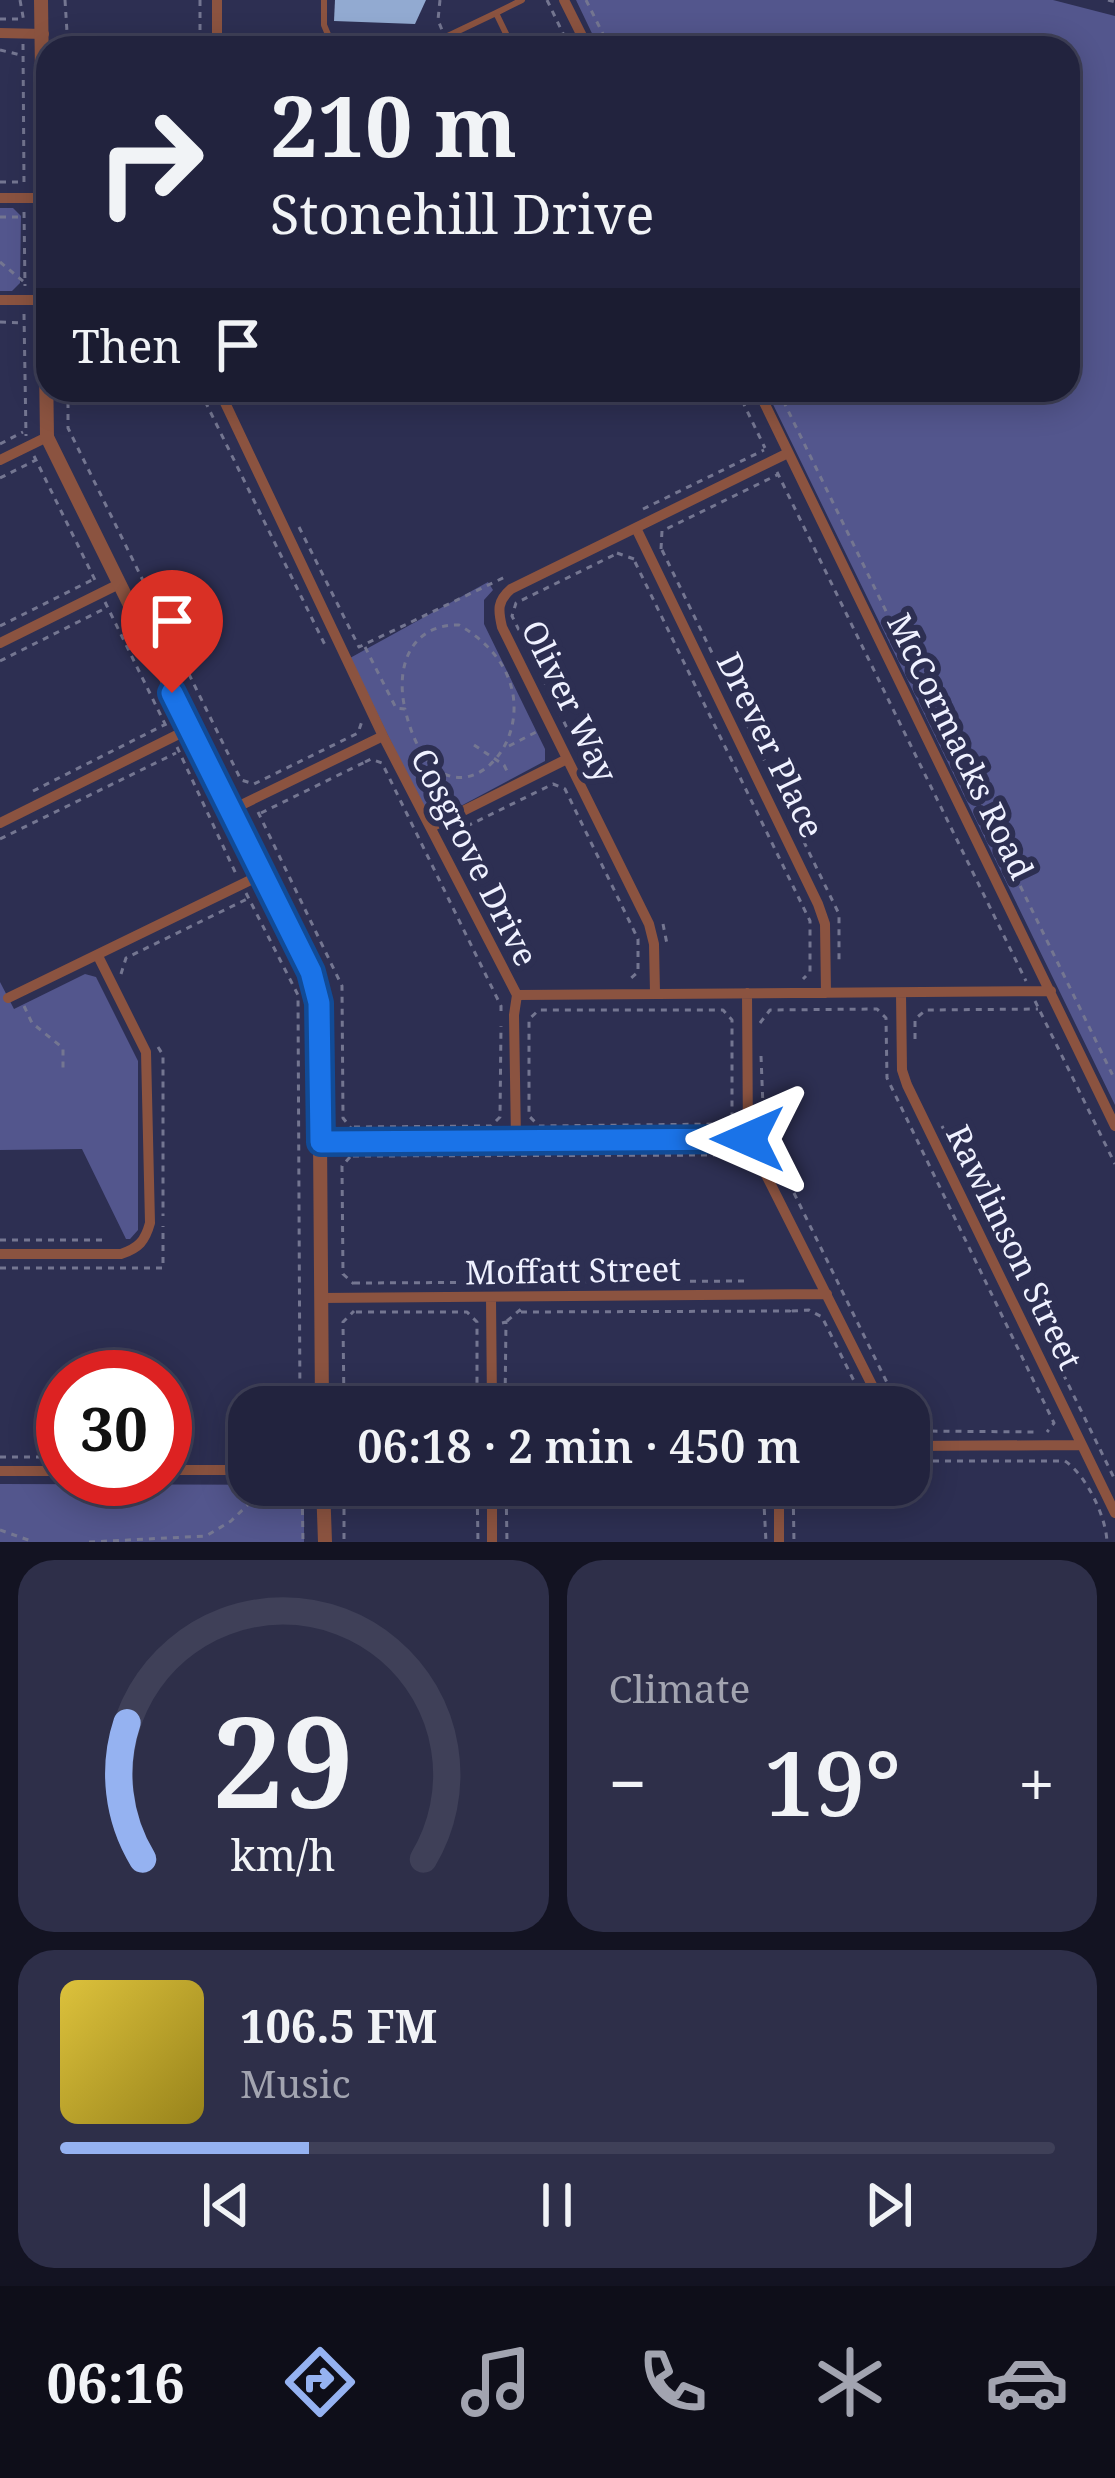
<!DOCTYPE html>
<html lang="en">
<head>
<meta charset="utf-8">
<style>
  :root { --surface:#22233e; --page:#2e2f49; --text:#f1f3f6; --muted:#a2a4b0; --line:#3f4058; --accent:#95b2f1 }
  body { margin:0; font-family:"Noto Serif",serif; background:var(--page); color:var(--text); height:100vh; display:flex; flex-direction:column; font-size:45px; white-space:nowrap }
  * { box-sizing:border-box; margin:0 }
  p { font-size:39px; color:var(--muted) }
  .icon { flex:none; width:66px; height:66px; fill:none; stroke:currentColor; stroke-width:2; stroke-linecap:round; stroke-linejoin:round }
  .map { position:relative; height:1542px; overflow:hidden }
  .drawer { display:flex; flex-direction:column; gap:18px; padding:18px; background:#131322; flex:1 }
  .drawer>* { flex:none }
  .hud { position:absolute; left:36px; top:36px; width:1044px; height:366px; border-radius:36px; box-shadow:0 6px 30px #0003,0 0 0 3px var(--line); background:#22233e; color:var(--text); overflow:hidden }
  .speed { position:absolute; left:36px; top:1350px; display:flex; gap:24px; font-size:60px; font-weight:700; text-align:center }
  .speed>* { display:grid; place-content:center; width:156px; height:156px; border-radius:50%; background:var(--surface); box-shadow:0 6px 30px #0003,0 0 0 3px var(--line); line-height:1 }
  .speed .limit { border:18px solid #d22; background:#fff; color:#111 }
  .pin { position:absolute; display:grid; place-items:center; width:102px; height:102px; color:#fff; margin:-123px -51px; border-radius:50% 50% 50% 0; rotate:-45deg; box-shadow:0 0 12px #0007 }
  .pin .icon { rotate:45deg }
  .me { position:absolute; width:132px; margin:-66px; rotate:270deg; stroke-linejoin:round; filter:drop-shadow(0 0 9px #0008) }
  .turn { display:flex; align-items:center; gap:42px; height:252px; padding:0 36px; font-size:54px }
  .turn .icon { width:156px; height:156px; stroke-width:2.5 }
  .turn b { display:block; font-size:84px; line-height:102px }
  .then { display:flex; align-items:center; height:114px; padding:0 36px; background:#0003; gap:24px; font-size:45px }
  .big { font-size:90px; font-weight:600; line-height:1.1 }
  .drawer .card { flex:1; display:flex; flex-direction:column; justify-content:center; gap:18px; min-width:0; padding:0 42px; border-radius:36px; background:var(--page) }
  .drawer .dial { align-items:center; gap:0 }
  .dial svg { height:312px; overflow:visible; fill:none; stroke:var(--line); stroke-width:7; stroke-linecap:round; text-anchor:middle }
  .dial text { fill:var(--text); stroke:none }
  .song { display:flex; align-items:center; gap:36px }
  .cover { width:144px; height:144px; border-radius:18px; background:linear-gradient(135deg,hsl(50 70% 55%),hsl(50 70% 35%)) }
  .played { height:12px; border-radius:6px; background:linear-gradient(90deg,var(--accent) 25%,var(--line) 25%) }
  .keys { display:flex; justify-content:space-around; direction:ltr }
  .heat { display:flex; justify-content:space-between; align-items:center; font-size:66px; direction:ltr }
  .drawer .tiles { flex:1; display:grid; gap:18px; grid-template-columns:1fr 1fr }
  .card:last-child { grid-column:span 2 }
  .trip { position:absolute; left:228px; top:1386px; width:702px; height:120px; border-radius:36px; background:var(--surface); box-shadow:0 6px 30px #0003,0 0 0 3px var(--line); font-weight:600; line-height:120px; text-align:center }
  .dock { display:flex; height:192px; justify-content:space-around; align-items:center; background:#0e0e19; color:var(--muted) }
  .dock .icon { width:84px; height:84px }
  .dock .current { color:var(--accent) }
  .dock b { font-size:54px; color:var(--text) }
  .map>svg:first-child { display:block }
</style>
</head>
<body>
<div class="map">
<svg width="1115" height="1542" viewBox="0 0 1115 1542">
  <rect width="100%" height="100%" fill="#2d2f52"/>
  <path fill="#53568d" d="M 576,0 L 1053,0 L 1115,16 L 1115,1105 L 766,390 L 1068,390 L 1068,48 L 599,48 Z
    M 0,208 L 13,208 L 21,216 L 20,283 L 12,291 L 0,291 Z
    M 488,582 L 493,590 L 484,600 L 484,624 L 545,749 L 545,761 L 442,816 L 432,817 L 425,811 L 350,658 Z
    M 85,974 L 96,977 L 138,1061 L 138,1230 L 130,1239 L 126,1239 L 82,1149 L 0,1150 L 0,982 L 14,1009 Z
    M 0,1484 L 298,1485 L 304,1491 L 304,1542 L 0,1542 Z"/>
  <path fill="#92aad1" d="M 335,0 L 426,0 L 415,24 L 334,21 Z"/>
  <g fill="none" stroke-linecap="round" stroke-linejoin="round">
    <path stroke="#747691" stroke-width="3" stroke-dasharray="6 6" stroke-linecap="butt" d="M 20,0 L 24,22
      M 65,0 L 68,48
      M 200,0 L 200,48
      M 440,0 L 438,20 L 442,30
      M 547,0 L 570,48
      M 586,0 L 610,48
      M 1108,0 L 1115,2
      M 0,19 L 22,19
      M 23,44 L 24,184
      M 0,50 L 21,55
      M 0,182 L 22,182
      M 24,212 L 25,286
      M 0,217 L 22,217
      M 0,262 L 24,282
      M 24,314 L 26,436
      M 0,322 L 23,323
      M 68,390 L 68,428 L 241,780 L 254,784 L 358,733 L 362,721
      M 203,390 L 203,397 L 326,647
      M 737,390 L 765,448
      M 778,390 L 1115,1080
      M 0,444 L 23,432
      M 34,456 L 96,582
      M 777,472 L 1026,981
      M 0,478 L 36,460
      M 643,509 L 764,450
      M 299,527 L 359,647 L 505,577
      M 661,549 L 662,531 L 777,475
      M 662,550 L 839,914 L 839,963
      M 617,553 L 634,559
      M 635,562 L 810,921 L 810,972 L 803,979
      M 105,602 L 167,728
      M 0,626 L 92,580
      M 365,647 L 396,708 L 405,709 C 443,872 594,703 459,625 C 411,624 395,666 405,709
      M 0,661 L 106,608
      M 474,745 L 504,765 L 508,773
      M 509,746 L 538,731
      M 177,747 L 236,874
      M 365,762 L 371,759 L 382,763 L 501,1006 L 501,1016
      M 593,781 L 512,616 L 516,603 L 614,555
      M 33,791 L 164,725
      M 258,812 L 342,986 L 343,1118 L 354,1132
      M 261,813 L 365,762
      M 0,839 L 176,753
      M 454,844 L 457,831 L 553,784 L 565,789 L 638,939 L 638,972 L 629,980
      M 246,893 L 298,995 L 300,1407
      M 663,924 L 667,944
      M 121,974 L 126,958 L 247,899
      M 1035,1001 L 1115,1164
      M 24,1006 L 32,1023 L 63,1048 L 63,1070
      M 760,1023 L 770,1010 L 877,1009 L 886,1018 L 887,1078 L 1054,1423 L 1047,1432
      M 915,1039 L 915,1019 L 926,1010 L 1038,1009
      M 158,1047 L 163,1055 L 163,1216
      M 761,1056 L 764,1132 L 899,1407
      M 720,1124 L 732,1116 L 732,1020 L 723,1010 L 539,1010 L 529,1019 L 529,1116 L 539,1126 L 720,1124 L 720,1129
      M 942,1126 L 1115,1480
      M 354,1127 L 491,1126 L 500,1117 L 501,1026
      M 353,1156 L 735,1155 L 746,1162
      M 350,1157 L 342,1166 L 343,1274 L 354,1284
      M 0,1240 L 107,1240
      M 0,1268 L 163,1268 L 163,1226
      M 354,1283 L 746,1281
      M 792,1311 L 809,1310 L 822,1317 L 867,1407
      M 356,1312 L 467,1312 L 477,1322 L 477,1407
      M 521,1312 L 790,1311 L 790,1305
      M 507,1321 L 521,1309
      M 502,1323 L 506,1322 L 505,1405
      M 344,1407 L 343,1322 L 354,1311
      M 909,1425 L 920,1431 L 1038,1432
      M 0,1457 L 63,1457
      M 909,1461 L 1065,1461 C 1086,1475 1106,1516 1107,1542
      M 302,1485 L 303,1542
      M 344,1485 L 344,1542
      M 477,1485 L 478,1542
      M 506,1485 L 507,1542
      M 763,1485 L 766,1542
      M 793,1485 L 794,1542
      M 0,1530 L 34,1542
      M 89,1542 L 206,1536 L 231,1521 L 259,1494 L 297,1485"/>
    <path stroke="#8b5340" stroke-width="6" d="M 324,0 L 324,25 L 332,44 L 433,43 L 496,13
      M 513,48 L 496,13 L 522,0"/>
    <path stroke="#8b5340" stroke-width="10" d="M 564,0 L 588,48
      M 0,33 L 44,34
      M 217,48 L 217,0
      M 0,198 L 46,198
      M 0,300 L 48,300
      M 219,390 L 383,736 L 517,995 L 1051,991
      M 758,390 L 1115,1126
      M 0,460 L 47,437
      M 636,528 L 818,904 L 825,924 L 826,993
      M 0,643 L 119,584
      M 231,810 L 383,736
      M 0,823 L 189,729
      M 431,827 L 567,759
      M 655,993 L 654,944 L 649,924 L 502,627 C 498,610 497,601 511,589 L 788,453
      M 747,993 L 748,1139 L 883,1407
      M 901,994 L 902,1070 L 907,1085 L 1115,1513
      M 8,998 L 263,874
      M 516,1140 L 514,1015 L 517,995
      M 321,1142 L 748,1139
      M 0,1254 L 121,1254 C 139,1248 145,1241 150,1223 L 146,1052 L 98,956
      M 320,1298 L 827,1294
      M 491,1298 L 492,1407
      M 909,1446 L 1081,1445
      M 165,1470 L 249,1470
      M 0,1471 L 63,1471
      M 492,1485 L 492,1542
      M 779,1542 L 779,1485"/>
    <path stroke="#8b5340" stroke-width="14" d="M 41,0 L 47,437 L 311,972 L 319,1003 L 322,1407
      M 323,1485 L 325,1542"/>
  </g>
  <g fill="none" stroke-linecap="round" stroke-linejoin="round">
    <defs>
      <path id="route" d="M 172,693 L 311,972 L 319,1003 L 321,1142 L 748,1139"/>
    </defs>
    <use href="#route" stroke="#114b97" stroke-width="30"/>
    <use href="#route" stroke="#1a73e8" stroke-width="21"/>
  </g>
  <g text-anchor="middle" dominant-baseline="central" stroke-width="12" stroke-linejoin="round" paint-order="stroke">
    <g font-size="33" fill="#eff1ff" stroke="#2d2f52">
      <text transform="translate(570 701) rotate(64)">Oliver Way</text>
      <text transform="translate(771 745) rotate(64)">Drever Place</text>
      <text transform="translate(961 746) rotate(64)">McCormacks Road</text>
      <text transform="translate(475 857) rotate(63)">Cosgrove Drive</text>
      <text transform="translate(1015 1247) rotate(64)">Rawlinson Street</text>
      <text transform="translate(573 1270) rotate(-1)">Moffatt Street</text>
    </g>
  </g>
</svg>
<div class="speed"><div class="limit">30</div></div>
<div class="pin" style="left:172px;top:693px;background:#d93025"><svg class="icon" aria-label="arrive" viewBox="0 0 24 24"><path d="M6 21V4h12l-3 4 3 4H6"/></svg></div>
<svg class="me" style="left:748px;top:1139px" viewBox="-20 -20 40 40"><path d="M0-17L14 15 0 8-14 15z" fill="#1a73e8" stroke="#fff" stroke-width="4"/></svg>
<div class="trip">06:18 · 2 min · 450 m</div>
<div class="hud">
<div class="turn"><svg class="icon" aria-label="right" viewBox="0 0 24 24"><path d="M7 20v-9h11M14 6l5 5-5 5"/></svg><div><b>210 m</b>Stonehill Drive</div></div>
<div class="then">Then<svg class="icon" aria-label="arrive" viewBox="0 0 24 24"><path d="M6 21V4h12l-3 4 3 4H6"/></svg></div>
</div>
</div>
<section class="drawer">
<div class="tiles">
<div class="card dial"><svg viewBox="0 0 100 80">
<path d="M14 69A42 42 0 1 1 86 69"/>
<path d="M14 69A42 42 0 0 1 10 34" stroke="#95b2f1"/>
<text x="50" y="56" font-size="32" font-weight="700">29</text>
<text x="50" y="72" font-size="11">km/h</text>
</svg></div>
<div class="card"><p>Climate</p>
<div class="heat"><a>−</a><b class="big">19°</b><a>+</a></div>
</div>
<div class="card">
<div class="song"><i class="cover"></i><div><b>106.5 FM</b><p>Music</p></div></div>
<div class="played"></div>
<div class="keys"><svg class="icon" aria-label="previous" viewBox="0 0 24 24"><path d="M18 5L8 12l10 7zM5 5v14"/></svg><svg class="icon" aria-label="pause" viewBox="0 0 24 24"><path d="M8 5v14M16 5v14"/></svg><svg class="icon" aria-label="next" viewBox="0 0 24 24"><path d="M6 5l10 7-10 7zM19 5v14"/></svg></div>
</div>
</div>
</section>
<nav class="dock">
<b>06:16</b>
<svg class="icon current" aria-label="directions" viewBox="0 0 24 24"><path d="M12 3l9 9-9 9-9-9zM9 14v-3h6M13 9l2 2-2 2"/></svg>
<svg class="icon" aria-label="music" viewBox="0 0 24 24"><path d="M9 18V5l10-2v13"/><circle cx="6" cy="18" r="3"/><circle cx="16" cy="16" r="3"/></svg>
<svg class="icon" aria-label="phone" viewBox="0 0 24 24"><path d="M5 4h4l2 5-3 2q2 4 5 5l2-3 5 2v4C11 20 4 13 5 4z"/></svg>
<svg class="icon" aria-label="climate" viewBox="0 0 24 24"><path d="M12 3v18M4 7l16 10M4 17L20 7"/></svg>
<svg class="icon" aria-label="car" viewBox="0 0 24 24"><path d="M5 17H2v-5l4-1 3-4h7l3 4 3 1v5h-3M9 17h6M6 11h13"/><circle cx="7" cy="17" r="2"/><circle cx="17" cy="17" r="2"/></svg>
</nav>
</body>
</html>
